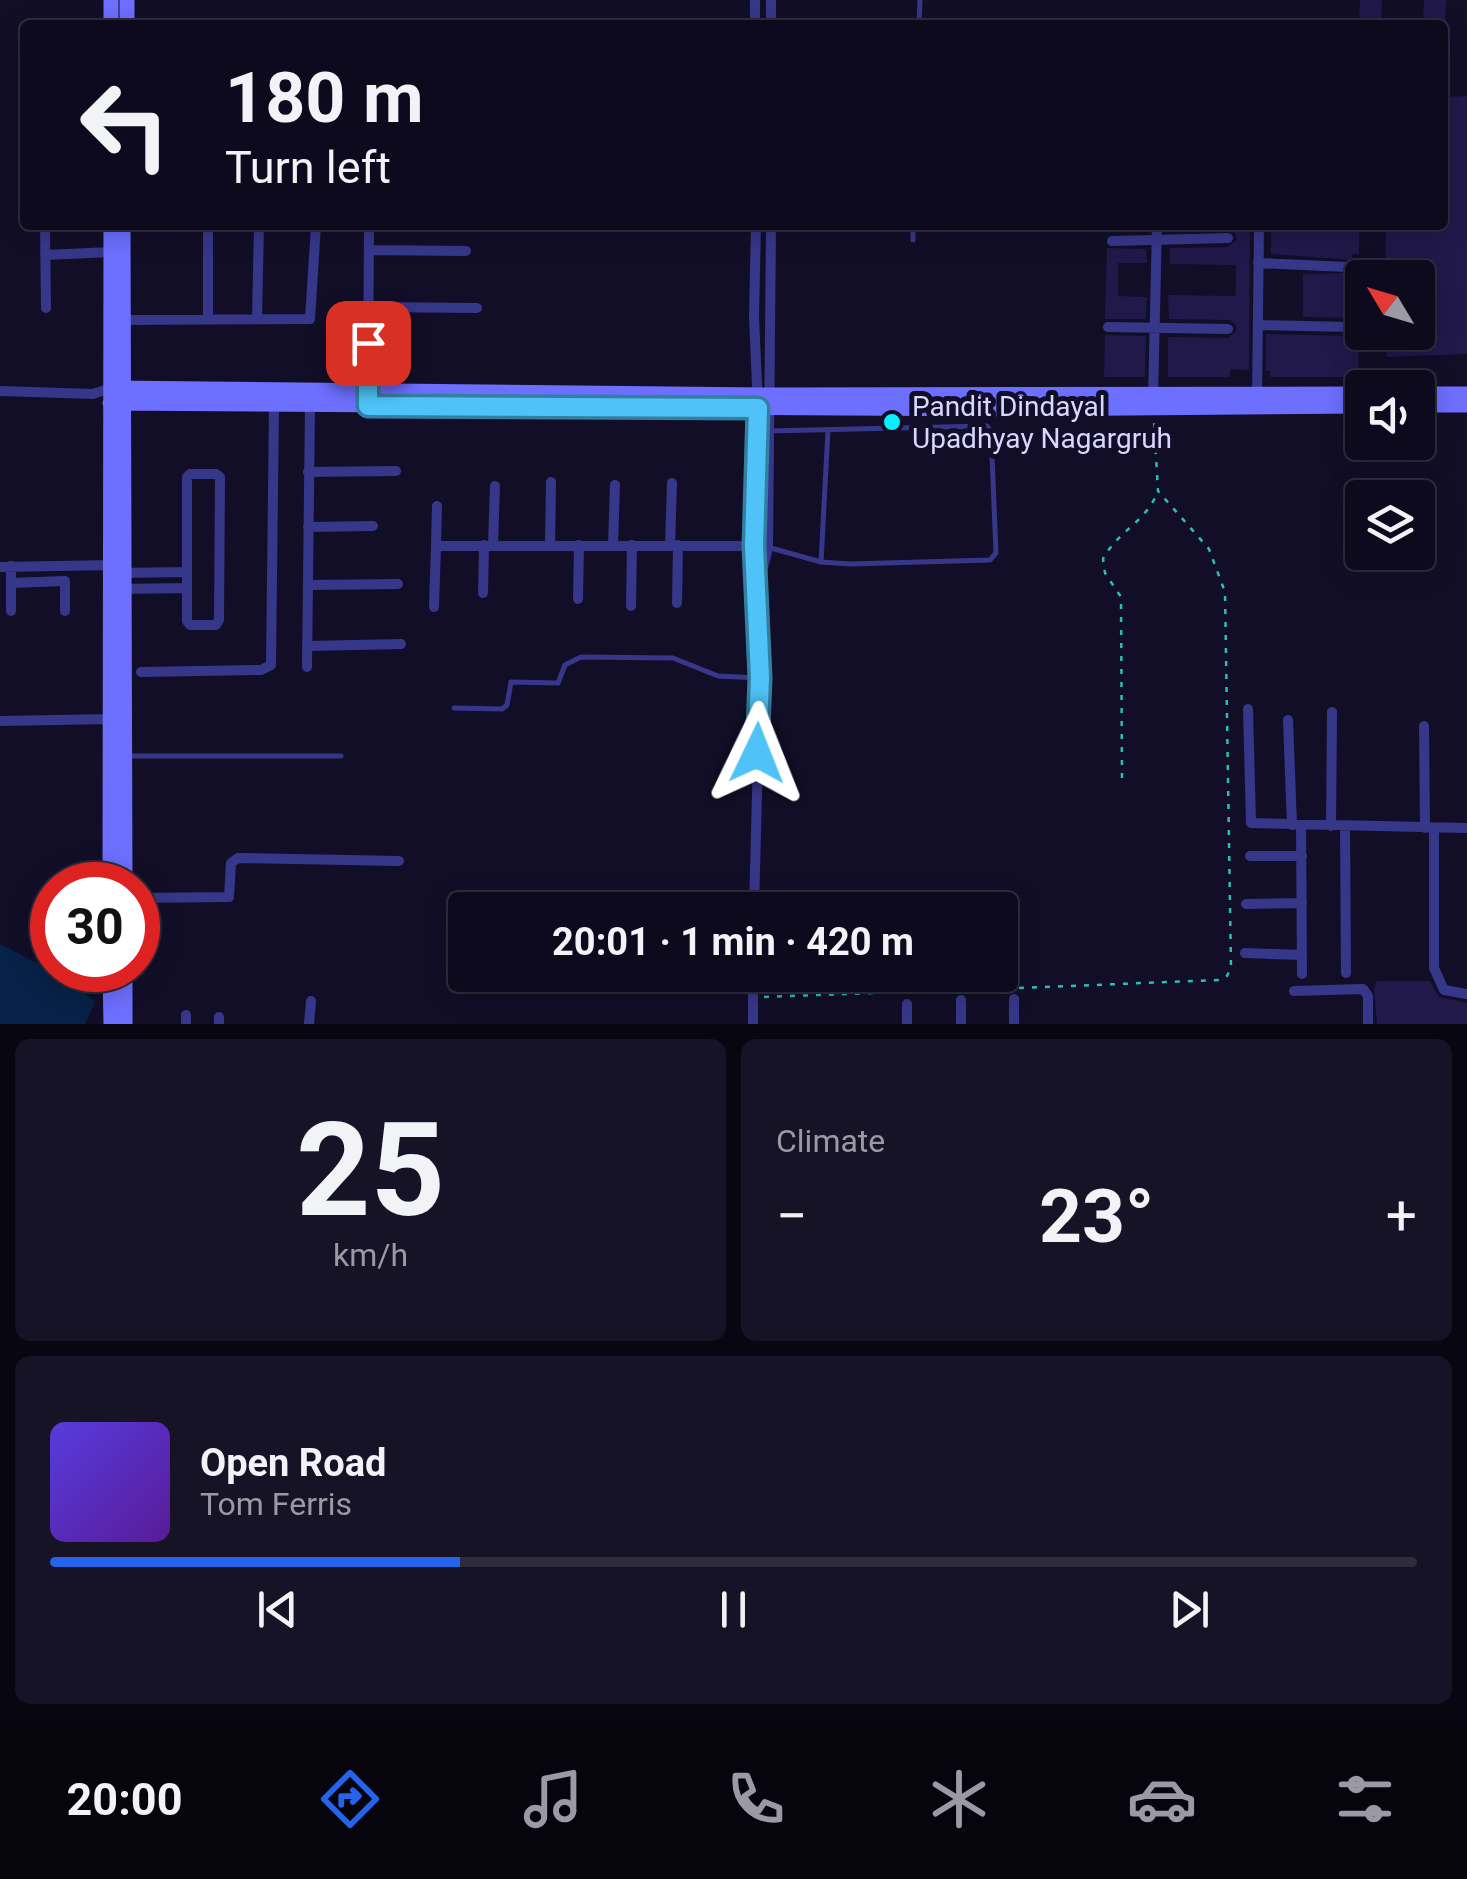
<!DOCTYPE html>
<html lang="en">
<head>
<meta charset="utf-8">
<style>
  :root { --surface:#0e0a1e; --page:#171327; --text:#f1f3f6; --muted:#9b9aa4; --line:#2e2b3c; --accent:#2563eb }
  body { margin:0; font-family:Roboto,sans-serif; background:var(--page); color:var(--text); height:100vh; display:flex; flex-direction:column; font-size:38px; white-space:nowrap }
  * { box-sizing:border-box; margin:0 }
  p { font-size:32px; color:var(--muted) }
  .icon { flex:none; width:55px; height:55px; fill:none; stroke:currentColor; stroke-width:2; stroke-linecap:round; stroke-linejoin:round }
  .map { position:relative; height:1024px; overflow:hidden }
  .side { display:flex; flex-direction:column; gap:15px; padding:15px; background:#080610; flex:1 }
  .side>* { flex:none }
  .hud { position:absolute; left:20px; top:20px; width:1428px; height:210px; border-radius:10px; box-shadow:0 5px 25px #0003,0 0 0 2px var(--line); background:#0e0a1e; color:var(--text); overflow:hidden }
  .needle { width:65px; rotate:308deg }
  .tools { position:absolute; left:1345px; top:260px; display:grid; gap:20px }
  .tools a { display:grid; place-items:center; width:90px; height:90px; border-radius:10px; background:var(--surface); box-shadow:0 5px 25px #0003,0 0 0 2px var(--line); font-size:50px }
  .speed { position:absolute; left:30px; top:862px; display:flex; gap:20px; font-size:50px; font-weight:700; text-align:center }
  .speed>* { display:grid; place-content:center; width:130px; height:130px; border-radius:50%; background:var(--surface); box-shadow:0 5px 25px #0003,0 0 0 2px var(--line); line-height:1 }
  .speed .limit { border:15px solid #d22; background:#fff; color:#111 }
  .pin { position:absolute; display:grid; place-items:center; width:85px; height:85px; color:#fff; margin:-42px; border-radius:20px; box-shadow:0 5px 15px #0006 }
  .me { position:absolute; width:110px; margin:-55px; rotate:2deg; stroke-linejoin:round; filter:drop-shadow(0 0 8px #0008) }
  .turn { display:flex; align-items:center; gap:35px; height:210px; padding:0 40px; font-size:45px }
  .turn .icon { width:130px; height:130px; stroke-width:2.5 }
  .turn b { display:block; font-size:70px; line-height:85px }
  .big { font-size:75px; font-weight:700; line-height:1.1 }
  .side .tile { flex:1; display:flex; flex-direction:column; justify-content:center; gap:15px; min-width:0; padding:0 35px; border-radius:15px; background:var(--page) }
  .side .dial { align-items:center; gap:0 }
  .dial b { font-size:130px; line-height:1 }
  .song { display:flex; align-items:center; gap:30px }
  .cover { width:120px; height:120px; border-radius:15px; background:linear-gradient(135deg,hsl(250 70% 55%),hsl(270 70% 35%)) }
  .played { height:10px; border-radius:5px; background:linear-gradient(90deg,var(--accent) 30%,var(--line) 30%) }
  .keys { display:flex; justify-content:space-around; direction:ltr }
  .heat { display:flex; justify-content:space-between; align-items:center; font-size:55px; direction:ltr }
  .side .tiles { flex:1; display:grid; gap:15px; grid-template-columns:1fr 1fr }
  .tile:last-child { grid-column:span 2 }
  .trip { position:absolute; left:448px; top:892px; width:570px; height:100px; border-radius:10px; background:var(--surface); box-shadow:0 5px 25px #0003,0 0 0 2px var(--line); font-weight:700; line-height:100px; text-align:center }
  .menu { display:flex; height:160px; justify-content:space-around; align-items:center; background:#06040c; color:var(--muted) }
  .menu .icon { width:70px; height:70px }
  .menu .current { color:var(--accent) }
  .menu b { font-size:45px; color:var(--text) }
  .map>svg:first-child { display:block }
</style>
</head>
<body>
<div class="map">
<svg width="1467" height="1024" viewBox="0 0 1467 1024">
  <rect width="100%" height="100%" fill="#120e28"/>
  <path fill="#072248" d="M 0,944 L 70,980 L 95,1002 L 85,1024 L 0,1024 Z"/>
  <path fill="#21194a" d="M 1360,0 L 1382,0 L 1381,25 L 1359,25 Z
    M 1424,0 L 1446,0 L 1445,25 L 1423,25 Z
    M 1467,96 L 1467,354 L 1387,357 L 1387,336 L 1418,336 L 1418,278 L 1385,278 L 1386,225 L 1442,225 L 1442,100 L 1444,97 Z
    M 1166,225 L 1250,226 L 1249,370 L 1230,369 L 1230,377 L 1168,377 L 1168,337 L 1228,338 L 1237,330 L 1235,324 L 1229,320 L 1169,319 L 1168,295 L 1235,296 L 1236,286 L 1236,265 L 1170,264 L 1170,248 L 1228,247 L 1237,239 L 1235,233 L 1229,229 L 1166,231 Z
    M 1271,225 L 1359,225 L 1359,254 L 1352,254 L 1352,260 L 1271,254 Z
    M 1107,248 L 1146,249 L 1147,263 L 1118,263 L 1118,296 L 1147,297 L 1146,319 L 1105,319 Z
    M 1353,273 L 1354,318 L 1303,317 L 1303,274 Z
    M 1358,333 L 1359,377 L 1270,377 L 1270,371 L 1266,371 L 1266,334 L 1352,336 Z
    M 1105,335 L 1146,336 L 1145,377 L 1104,377 Z
    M 1377,981 L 1430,981 L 1439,997 L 1467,1003 L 1467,1024 L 1377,1024 L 1374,989 Z"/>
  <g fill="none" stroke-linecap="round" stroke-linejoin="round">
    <path stroke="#29c0b1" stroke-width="2.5" stroke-dasharray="5 8" stroke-linecap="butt" d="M 1122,778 L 1121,597 L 1105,573 L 1103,559 C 1117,532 1147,521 1158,491
      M 1019,988 L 1219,980 L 1227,976 L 1231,967 L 1225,592 L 1209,549 L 1158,491 L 1154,422
      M 964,990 L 1011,988
      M 764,997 L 956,990"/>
    <path stroke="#37378a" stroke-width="5" d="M 919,25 L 920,0
      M 913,240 L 913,225
      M 767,431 L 987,426 L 991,432 L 996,553 L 990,560 L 850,564 L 821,562 L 771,548
      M 821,562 L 828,430
      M 454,708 L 502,709 L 507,705 L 511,682 L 558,683 L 565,665 L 581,657 L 673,658 L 718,676 L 760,678
      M 130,756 L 341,756"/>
    <path stroke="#37378a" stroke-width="10" d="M 755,0 L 755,25
      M 771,25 L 771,0
      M 45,225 L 46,308
      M 756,225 L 754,317 L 758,408 L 754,546 L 758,588 L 768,548 L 771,225
      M 1112,241 L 1228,238
      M 369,250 L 466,251
      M 45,255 L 111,252
      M 1258,263 L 1347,267
      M 369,307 L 477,308
      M 208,318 L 208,225
      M 257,319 L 259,225
      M 123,320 L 310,319 L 316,225
      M 1258,325 L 1352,327
      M 1108,327 L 1228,329
      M 0,391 L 93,394 L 111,388
      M 368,394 L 369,225
      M 1153,399 L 1157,225
      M 1257,399 L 1259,225
      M 308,472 L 396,471
      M 190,474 L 216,474 L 220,477 L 219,620 L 216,625 L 190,625 L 187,621 L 187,477 Z
      M 308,527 L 373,526
      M 493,545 L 495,486
      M 550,545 L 551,482
      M 613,545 L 615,485
      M 670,545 L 672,483
      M 436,546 L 437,506
      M 11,566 L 11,583 L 65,581 L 65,611
      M 0,567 L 114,565
      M 118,573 L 187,572
      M 308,585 L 398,584
      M 118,589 L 187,588
      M 483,593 L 484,545
      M 578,599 L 579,545
      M 677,603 L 678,545
      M 631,606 L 632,545
      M 434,607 L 436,546 L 759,546
      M 11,611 L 11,583
      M 307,646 L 401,644
      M 307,667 L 310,406
      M 141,672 L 261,670 L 271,665 L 274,406
      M 1248,709 L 1251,823 L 1467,828
      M 1288,720 L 1292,825
      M 0,721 L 112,719
      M 1424,726 L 1425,828
      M 1301,825 L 1302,974
      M 1331,826 L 1332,712
      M 1345,826 L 1346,973
      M 1434,828 L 1434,968 L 1444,990 L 1467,994
      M 1250,856 L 1302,856
      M 138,898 L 229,897 L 231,863 L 238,858 L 399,861
      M 1246,904 L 1302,903
      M 754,910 L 760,678 L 758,588
      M 1245,953 L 1302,955
      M 753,975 L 753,1024
      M 1294,991 L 1363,989 L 1368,996 L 1368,1024
      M 186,1024 L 186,1015
      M 219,1024 L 219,1017
      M 309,1024 L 311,1001
      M 907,1024 L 907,1004
      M 961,1024 L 961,1000
      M 1014,1024 L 1014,999"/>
    <path stroke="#6d6fff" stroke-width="15" d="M 111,25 L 111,0
      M 127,25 L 127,0
      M 123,225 L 125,885
      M 111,388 L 771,395 L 1362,394
      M 1418,394 L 1467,394
      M 110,403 L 1004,409 L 1362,406
      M 1418,405 L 1467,405
      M 110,885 L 111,225
      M 110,970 L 111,1024
      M 125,970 L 125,1024"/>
  </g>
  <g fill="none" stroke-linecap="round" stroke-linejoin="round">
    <defs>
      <path id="route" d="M 368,343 L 368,406 L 758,408 L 754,546 L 760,678 L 757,753"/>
    </defs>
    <use href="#route" stroke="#337fa1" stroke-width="25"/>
    <use href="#route" stroke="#4fc3f7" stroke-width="18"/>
  </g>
  <circle fill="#02f0ff" stroke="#120e28" stroke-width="4" cx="892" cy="422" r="10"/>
  <g text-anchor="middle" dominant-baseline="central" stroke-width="10" stroke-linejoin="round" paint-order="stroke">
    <g font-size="28" fill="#d9d6ff" stroke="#120e28" text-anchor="start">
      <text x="912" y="406">Pandit Dindayal<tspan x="912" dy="32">Upadhyay Nagargruh</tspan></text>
    </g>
  </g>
</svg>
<div class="tools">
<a><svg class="needle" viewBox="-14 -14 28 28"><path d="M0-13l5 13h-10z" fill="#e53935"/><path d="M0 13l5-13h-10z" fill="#9b9aa4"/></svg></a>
<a><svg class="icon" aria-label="sound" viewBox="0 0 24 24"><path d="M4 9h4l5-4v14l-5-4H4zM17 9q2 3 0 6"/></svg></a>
<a><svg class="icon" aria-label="layers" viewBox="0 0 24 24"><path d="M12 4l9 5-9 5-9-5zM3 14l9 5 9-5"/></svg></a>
</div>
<div class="speed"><div class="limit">30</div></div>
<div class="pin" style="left:368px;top:343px;background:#d93025"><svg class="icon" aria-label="arrive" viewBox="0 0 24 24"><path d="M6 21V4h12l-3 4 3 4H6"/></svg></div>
<svg class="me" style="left:757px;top:753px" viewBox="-20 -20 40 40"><path d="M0-17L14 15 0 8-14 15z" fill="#4fc3f7" stroke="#fff" stroke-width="4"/></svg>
<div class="trip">20:01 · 1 min · 420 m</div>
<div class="hud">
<div class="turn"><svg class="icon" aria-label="left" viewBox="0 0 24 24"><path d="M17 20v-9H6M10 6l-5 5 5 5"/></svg><div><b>180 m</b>Turn left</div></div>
</div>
</div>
<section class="side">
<div class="tiles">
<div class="tile dial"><b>25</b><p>km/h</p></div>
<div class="tile"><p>Climate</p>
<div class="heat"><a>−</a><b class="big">23°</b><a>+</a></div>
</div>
<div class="tile">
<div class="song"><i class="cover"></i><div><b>Open Road</b><p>Tom Ferris</p></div></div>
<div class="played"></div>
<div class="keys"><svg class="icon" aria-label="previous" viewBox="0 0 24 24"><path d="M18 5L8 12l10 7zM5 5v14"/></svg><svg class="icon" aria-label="pause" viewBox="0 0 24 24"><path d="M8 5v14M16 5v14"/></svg><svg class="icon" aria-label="next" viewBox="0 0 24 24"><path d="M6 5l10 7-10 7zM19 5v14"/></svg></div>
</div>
</div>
</section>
<nav class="menu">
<b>20:00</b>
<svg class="icon current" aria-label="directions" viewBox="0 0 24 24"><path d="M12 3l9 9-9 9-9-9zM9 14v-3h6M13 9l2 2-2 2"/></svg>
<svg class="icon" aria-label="music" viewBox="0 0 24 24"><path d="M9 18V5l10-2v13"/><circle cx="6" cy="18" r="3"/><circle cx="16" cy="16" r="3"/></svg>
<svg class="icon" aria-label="phone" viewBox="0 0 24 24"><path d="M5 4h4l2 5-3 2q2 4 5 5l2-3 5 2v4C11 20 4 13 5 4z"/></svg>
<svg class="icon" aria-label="climate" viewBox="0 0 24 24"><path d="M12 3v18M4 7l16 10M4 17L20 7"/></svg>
<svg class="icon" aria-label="car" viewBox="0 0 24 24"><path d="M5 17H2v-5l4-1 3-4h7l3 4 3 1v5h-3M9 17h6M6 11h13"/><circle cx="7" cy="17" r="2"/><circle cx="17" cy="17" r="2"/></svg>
<svg class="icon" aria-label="filters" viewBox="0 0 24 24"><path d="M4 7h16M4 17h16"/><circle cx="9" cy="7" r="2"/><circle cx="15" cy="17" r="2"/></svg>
</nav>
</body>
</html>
